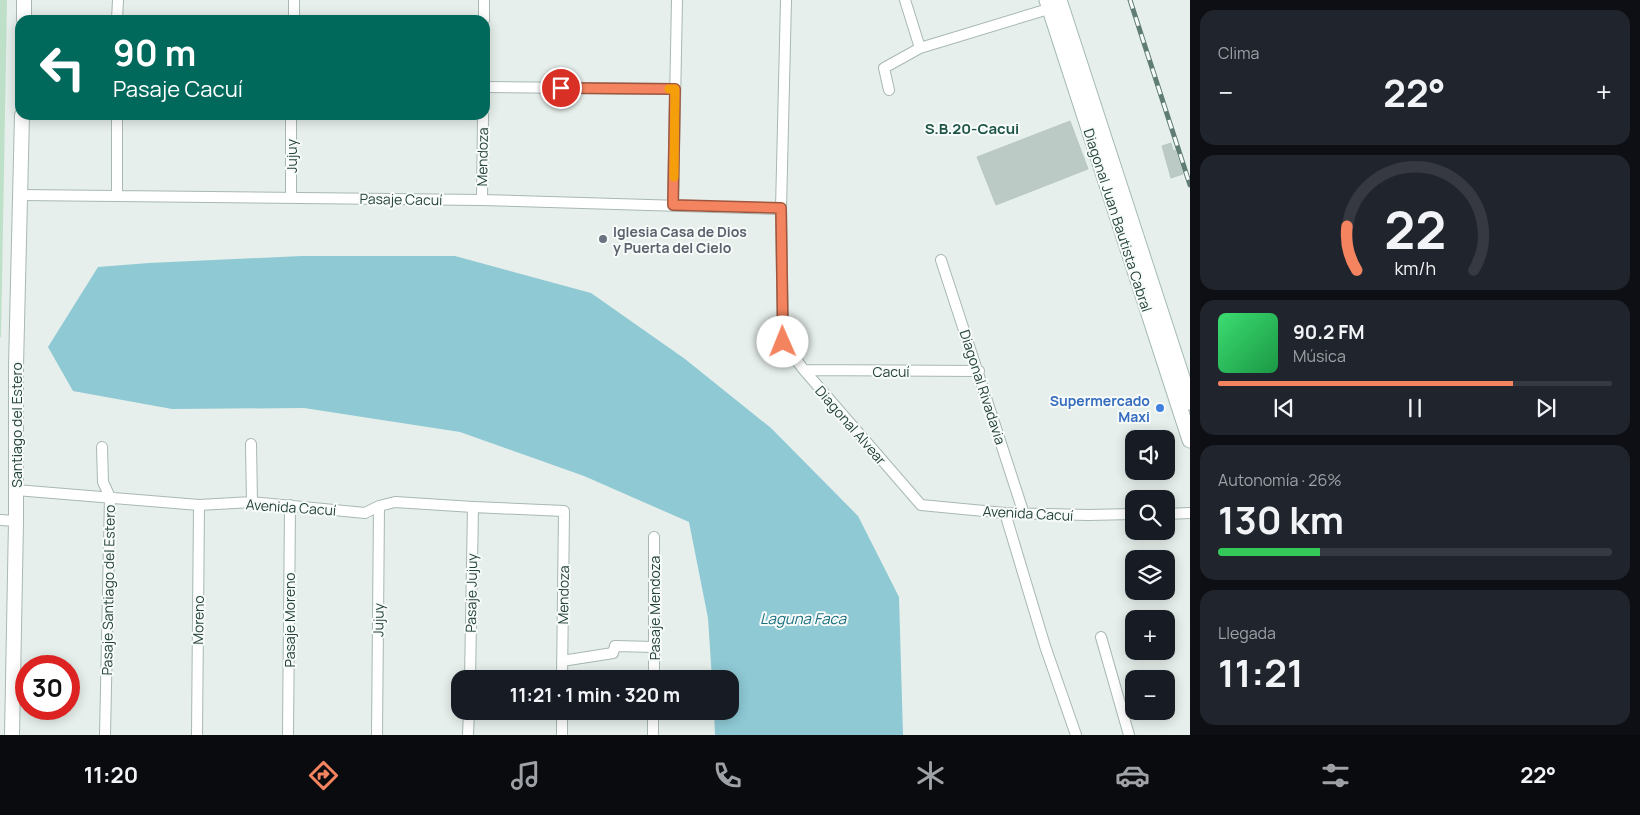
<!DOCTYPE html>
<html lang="es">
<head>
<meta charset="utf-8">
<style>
  :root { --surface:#171b24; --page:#20242c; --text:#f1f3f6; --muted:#9ea1a6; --line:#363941; --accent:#f4845f }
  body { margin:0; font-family:Manrope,sans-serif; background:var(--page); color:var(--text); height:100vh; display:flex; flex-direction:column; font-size:19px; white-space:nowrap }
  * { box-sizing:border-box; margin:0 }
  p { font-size:16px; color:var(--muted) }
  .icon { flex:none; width:28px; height:28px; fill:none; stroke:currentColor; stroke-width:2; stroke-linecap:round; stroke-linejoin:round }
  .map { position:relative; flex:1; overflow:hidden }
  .sheet { display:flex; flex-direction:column; gap:10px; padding:10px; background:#0d0f14; width:450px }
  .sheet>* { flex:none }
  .hud { position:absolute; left:15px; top:15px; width:475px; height:105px; border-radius:15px; box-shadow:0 2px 12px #0003; background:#00695c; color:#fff; overflow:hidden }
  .tools { position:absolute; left:1125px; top:430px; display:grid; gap:10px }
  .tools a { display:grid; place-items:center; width:50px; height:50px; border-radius:10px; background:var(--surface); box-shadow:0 2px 12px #0003; font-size:25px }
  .speed { position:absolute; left:15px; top:655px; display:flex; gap:10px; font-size:25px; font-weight:700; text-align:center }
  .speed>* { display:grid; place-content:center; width:65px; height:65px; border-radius:50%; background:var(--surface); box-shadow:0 2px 12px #0003; line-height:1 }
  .speed .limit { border:8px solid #d22; background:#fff; color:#111 }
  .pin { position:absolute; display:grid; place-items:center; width:42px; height:42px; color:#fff; margin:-21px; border:2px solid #fff; border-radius:50%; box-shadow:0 1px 5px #0007 }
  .me { position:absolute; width:55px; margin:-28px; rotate:359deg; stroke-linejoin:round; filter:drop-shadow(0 0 4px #0008) }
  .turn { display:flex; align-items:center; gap:18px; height:105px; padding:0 15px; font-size:22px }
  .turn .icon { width:65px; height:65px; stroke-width:2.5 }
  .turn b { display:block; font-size:35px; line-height:42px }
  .big { font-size:38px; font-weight:700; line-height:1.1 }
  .sheet .card { flex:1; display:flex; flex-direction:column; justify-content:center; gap:8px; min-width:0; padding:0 18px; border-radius:15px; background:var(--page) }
  .sheet .dial { align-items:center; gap:0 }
  .dial svg { height:130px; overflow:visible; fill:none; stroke:var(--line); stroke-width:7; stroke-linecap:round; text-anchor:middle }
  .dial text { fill:var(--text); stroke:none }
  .song { display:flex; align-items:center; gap:15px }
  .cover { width:60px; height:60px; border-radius:8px; background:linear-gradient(135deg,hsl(140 70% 55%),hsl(140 70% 35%)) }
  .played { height:5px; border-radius:2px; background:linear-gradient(90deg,var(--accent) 75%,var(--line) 75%) }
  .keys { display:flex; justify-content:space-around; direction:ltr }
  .heat { display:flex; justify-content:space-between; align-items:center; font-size:28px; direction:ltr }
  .charge { height:8px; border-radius:4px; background:linear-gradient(90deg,#34c759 26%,var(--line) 0) }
  .trip { position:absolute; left:451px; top:670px; width:288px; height:50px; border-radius:15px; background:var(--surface); box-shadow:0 2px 12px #0003; font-weight:700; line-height:50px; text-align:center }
  .menu { display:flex; height:80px; justify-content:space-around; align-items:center; background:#090b0e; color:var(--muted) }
  .menu .icon { width:35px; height:35px }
  .menu .selected { color:var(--accent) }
  .menu b { font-size:22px; color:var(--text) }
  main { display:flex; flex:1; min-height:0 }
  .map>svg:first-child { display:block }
</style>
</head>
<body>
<main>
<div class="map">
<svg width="1190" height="735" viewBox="0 0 1190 735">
  <rect width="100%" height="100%" fill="#e6efeb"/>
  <path fill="#bfe0c8" d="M 0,0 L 7,0 L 1,337 L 0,337 Z"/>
  <path fill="#8ec9d4" d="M 302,256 L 455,256 L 591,293 L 685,359 L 771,428 L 858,516 L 899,597 L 903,735 L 715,735 L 714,711 L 730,711 L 730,679 L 712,679 L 708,618 L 689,522 L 584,476 L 460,432 L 304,408 L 172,409 L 73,391 L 48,347 L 98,267 L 149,263 Z"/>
  <path fill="#bbcac4" stroke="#b8c9c2" d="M 1070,121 L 1088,169 L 996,205 L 977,157 Z
    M 1171,143 L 1173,151 L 1175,150 L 1183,174 L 1171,178 L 1162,146 Z"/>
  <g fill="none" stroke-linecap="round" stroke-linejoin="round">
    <defs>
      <path id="minor" d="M 786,0 L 781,209 L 783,343 L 804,370 L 921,505 L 1005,513 L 1088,515 L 1134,514
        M 905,0 L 920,48
        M 117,20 L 118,0
        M 294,20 L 294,0
        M 484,20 L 484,0
        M 485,87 L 675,89
        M 889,90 L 884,68 L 920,48 L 1055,7
        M 117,115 L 117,195
        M 21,195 L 482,200 L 781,209
        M 291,198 L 291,115
        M 482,200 L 483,115
        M 673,205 L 677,0
        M 941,260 L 1024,514
        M 804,370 L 979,371
        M 251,444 L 252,502
        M 102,447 L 103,482 L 110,497 L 105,735
        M 16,490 L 199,505 L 252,502 L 365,513 L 379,506 L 395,502 L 473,507 L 564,511 L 562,679
        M 1005,513 L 1045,646 L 1076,735
        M 1166,514 L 1190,513
        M 0,520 L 16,521
        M 654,537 L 654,679
        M 1101,637 L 1129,735
        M 562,661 L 613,653 L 615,646 L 654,647
        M 470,679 L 473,507
        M 197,735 L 199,505
        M 288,735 L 290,505
        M 377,735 L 379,506
        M 468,735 L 469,711
        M 562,735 L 562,711
        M 653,735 L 653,711"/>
      <path id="tertiary" d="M 24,20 L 24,0
        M 12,735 L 16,521 L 16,366 L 22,115"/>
      <path id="secondary" d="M 1047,0 L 1190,440
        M 1059,0 L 1190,402"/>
    </defs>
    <use href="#minor" stroke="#a8b8b2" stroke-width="12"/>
    <use href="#tertiary" stroke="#a8b8b2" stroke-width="16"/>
    <use href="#secondary" stroke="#a4bbb3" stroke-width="17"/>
    <use href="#minor" stroke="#fff" stroke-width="10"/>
    <use href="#tertiary" stroke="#fff" stroke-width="14"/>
    <use href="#secondary" stroke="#fff" stroke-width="15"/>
    <defs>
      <path id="rail" d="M 1130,0 L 1190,185"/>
    </defs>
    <use href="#rail" stroke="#5f7d75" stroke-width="5"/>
    <use href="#rail" stroke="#f7fbf9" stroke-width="3" stroke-dasharray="9" stroke-linecap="butt"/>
  </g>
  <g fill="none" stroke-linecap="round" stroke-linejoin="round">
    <defs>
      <path id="route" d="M 561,88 L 675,89 L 673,205 L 781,208 L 783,342"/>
    </defs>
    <use href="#route" stroke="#9f563e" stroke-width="12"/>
    <use href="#route" stroke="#f4845f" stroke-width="9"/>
    <path stroke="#f59e0b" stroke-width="9" d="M 669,89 L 675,89 L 674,177"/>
  </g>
  <circle fill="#6b7280" stroke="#f7fbf9" stroke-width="2" cx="603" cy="239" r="5"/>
  <circle fill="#3f7fe0" stroke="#f7fbf9" stroke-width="2" cx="1160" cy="408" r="5"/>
  <g text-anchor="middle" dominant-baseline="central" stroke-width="4" stroke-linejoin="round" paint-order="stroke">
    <g font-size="14" fill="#24423a" stroke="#f7fbf9">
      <text transform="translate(291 156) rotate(-90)">Jujuy</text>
      <text transform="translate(482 157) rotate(-89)">Mendoza</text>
      <text transform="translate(401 199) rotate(1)">Pasaje Cacuí</text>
      <text transform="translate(1118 220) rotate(72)">Diagonal Juan Bautista Cabral</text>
      <text x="891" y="371">Cacuí</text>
      <text transform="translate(983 387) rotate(72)">Diagonal Rivadavia</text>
      <text transform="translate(16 425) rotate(-90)">Santiago del Estero</text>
      <text transform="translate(851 425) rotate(49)">Diagonal Alvear</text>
      <text transform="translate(291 507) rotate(4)">Avenida Cacuí</text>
      <text transform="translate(1028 513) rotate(3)">Avenida Cacuí</text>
      <text transform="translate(108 590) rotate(-89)">Pasaje Santiago del Estero</text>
      <text transform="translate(471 593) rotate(-89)">Pasaje Jujuy</text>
      <text transform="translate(563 595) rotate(-89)">Mendoza</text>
      <text transform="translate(654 608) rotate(-90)">Pasaje Mendoza</text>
      <text transform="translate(198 620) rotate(-89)">Moreno</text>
      <text transform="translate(289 620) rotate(-90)">Pasaje Moreno</text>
      <text transform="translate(378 620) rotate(-89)">Jujuy</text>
    </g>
    <g font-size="14" font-weight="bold" fill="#5b616d" stroke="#f7fbf9" text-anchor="start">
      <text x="613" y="231">Iglesia Casa de Dios<tspan x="613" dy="16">y Puerta del Cielo</tspan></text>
    </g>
    <g font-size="14" font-weight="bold" fill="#366cbe" stroke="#f7fbf9" text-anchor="end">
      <text x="1150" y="400">Supermercado<tspan x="1150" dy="16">Maxi</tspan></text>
    </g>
    <g font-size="15" font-weight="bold" fill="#1f5548" stroke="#f7fbf9">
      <text x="972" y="128">S.B.20-Cacui</text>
    </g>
    <g font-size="15" font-style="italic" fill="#1c6f80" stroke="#f7fbf9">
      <text x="803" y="618">Laguna Faca</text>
    </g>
  </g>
</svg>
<div class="tools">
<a><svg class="icon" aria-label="sound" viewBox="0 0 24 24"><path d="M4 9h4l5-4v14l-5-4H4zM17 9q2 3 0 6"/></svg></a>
<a><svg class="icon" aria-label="search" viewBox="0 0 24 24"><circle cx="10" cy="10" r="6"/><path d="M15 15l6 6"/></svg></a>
<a><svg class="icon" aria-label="layers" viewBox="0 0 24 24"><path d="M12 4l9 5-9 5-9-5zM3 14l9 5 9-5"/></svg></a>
<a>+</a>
<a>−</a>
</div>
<div class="speed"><div class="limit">30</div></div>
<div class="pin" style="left:561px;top:88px;background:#d93025"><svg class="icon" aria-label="arrive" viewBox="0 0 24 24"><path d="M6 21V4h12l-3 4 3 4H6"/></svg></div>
<svg class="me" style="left:783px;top:342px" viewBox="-20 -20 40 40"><circle r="19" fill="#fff"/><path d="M0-13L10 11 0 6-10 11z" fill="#f4845f"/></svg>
<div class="trip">11:21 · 1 min · 320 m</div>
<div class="hud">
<div class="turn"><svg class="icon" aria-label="left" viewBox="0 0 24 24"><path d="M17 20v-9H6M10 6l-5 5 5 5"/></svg><div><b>90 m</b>Pasaje Cacuí</div></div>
</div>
</div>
<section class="sheet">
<div class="card"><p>Clima</p>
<div class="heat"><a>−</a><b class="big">22°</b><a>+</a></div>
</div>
<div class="card dial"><svg viewBox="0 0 100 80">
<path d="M14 69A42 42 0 1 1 86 69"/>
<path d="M14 69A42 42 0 0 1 8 42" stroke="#f4845f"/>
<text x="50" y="56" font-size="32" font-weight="700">22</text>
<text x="50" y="72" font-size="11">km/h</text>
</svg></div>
<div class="card">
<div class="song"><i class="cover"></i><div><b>90.2 FM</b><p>Música</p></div></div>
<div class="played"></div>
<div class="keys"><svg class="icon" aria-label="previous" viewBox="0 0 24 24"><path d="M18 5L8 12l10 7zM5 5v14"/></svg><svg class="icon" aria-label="pause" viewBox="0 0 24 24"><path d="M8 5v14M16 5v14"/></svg><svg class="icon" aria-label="next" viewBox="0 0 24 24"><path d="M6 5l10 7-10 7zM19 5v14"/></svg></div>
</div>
<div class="card"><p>Autonomía · 26%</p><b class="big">130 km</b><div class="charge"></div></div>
<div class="card"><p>Llegada</p><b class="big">11:21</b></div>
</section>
</main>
<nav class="menu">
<b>11:20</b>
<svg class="icon selected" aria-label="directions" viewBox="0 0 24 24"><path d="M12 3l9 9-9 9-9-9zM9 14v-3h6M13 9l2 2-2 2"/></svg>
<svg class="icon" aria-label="music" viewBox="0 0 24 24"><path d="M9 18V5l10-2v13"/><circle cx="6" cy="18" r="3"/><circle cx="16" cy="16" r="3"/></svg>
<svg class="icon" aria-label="phone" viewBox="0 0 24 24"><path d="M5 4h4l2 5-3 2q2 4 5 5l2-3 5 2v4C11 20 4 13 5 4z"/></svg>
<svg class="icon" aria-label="climate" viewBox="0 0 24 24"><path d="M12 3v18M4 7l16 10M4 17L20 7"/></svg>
<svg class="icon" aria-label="car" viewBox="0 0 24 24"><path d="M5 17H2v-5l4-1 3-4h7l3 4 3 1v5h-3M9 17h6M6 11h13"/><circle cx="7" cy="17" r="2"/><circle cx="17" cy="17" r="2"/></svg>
<svg class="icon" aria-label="filters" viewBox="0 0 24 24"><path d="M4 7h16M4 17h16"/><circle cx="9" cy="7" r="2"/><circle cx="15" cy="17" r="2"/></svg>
<b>22°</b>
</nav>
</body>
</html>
